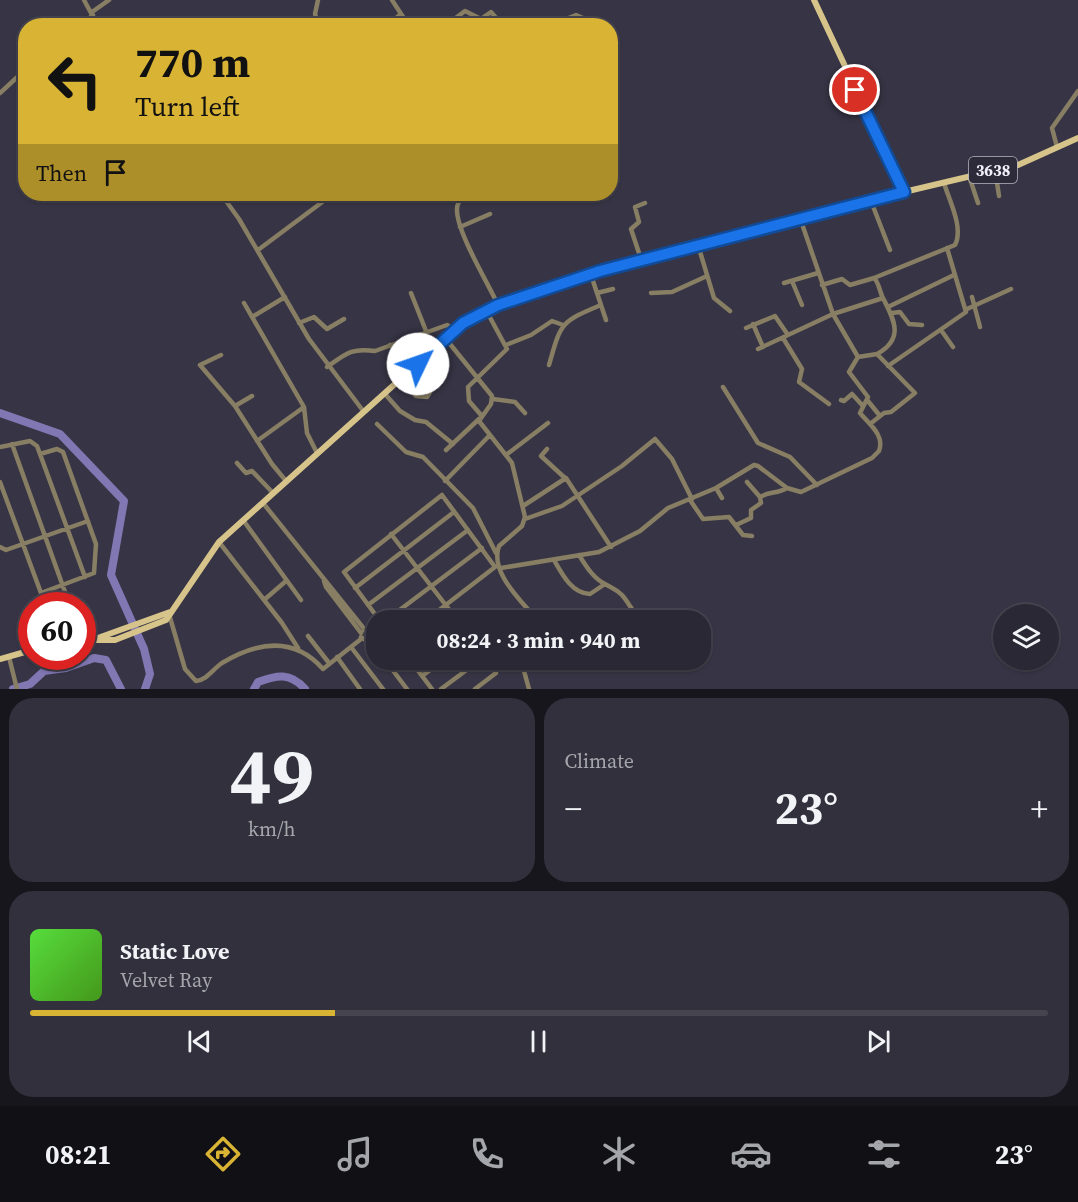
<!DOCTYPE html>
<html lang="en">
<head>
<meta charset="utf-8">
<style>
  :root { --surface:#292834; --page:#31303c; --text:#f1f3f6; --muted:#a5a6ac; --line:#45444f; --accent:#d9b334 }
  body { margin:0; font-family:"Source Serif 4",serif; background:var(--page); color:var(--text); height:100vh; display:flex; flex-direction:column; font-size:22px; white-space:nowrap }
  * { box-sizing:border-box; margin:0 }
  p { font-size:20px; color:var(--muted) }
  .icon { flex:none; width:33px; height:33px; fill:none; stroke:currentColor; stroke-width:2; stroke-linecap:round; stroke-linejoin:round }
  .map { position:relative; height:689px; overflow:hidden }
  .details { display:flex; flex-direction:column; gap:9px; padding:9px; background:#17161d; flex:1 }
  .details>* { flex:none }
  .top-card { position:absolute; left:18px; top:18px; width:600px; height:183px; border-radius:24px; box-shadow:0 2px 4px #0004,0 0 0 2px var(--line); background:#d9b334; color:#111; overflow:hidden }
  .fabs { position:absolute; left:993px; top:604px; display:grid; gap:12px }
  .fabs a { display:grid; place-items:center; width:66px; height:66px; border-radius:50%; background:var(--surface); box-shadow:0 2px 4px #0004,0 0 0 2px var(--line); font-size:30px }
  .speed { position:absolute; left:18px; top:592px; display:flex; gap:12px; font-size:30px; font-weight:700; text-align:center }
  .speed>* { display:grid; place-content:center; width:78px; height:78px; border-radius:50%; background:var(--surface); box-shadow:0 2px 4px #0004,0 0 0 2px var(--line); line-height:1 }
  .speed .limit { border:9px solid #d22; background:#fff; color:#111 }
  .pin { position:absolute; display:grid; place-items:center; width:51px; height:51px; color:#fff; margin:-26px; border:3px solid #fff; border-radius:50%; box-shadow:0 2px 6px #0007 }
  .me { position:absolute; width:66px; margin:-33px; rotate:48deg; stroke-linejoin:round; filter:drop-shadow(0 0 4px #0008) }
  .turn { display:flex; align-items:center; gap:21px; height:126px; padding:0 18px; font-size:27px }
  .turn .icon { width:78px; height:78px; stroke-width:2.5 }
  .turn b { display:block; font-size:42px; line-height:51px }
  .then { display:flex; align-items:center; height:57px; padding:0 18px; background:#0003; gap:12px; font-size:22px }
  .big { font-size:45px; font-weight:700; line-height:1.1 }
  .details .tile { flex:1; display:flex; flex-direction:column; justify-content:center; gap:9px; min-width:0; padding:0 21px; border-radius:24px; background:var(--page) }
  .details .dial { align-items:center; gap:0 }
  .dial b { font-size:78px; line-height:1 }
  .song { display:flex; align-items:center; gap:18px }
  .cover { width:72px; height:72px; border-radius:9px; background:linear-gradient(135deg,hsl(110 70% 55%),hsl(100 70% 35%)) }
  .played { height:6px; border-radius:3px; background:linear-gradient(90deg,var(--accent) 30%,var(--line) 30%) }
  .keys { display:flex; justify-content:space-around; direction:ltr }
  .heat { display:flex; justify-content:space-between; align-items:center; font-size:33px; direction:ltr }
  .details .tiles { flex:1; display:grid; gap:9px; grid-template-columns:1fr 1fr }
  .tile:last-child { grid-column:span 2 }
  .trip { position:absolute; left:366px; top:610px; width:345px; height:60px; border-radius:24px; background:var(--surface); box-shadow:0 2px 4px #0004,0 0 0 2px var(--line); font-weight:700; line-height:60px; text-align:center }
  .menu { display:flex; height:96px; justify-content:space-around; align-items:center; background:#101015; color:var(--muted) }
  .menu .icon { width:42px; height:42px }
  .menu .selected { color:var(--accent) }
  .menu b { font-size:27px; color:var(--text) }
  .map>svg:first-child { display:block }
</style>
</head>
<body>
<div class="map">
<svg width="1078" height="689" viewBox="0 0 1078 689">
  <rect width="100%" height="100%" fill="#373545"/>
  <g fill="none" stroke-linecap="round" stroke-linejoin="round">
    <path stroke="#8077b3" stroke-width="8" d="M 0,413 L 60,434 L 124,501 L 111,575 L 144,649 L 150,674 L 145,689
      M 13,689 L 30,684 L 44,671 L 66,668 L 94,658 L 106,660 L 121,689
      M 254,689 L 258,682 C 277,675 290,672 305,689"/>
    <path stroke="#877e63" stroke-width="4.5" d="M 84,0 L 98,26
      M 318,0 L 315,14 L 319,26
      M 392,0 L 409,26
      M 92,12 L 109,0
      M 80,26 L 93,15
      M 386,26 L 401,14
      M 445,26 L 465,11 L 481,19 L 491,12 L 503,26
      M 549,26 L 576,15 L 583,18 L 587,26
      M 0,93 L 26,69
      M 1057,147 L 1052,128 L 1078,91
      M 995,169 L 999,196
      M 969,176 L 978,203
      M 221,194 L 239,219 L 309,339 L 364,412
      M 466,194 C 461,198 457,202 457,209 C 456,231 488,283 498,305
      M 871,201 L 890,250
      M 800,218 L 833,314 L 858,357 L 877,354 L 915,393 L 891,412 L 884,413 L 870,424
      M 460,227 L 490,214
      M 698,245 L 714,298 L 730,311
      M 258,250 L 333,194
      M 642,262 L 631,229 L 639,222 L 635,207 L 645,203
      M 591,275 L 606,320
      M 792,281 L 802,305
      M 784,283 L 818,273
      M 822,285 L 842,279 L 850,285 L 874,278
      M 411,293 L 426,331
      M 597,293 L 613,289
      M 651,293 L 672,292 L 707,276
      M 972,297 L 980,327
      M 244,303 L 304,407 L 307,433 L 317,453
      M 890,306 L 954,275
      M 967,309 L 1011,289
      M 892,313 L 900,312 L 909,324 L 922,325
      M 252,317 L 285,297
      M 299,323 L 314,317 L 327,329 L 344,319
      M 753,324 L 763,347
      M 746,328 L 775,316 L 788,335
      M 941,330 L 953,347
      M 783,338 L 802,369 L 799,382 L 829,404
      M 446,339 L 492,396 L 491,404 L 479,421 L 512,463 L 525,517 L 522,526 L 499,546 C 489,573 523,602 538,621
      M 390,345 L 415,367
      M 506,345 L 531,335 L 552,321 L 563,325
      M 758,349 L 833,314 L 883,298
      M 877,354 C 906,338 893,318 882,296 C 879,289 879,283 874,278 L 955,245 C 964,228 949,200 944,183
      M 221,355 L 200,365 L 235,406 L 272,464 L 286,481
      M 549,365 C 561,323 560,322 601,305
      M 888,366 L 966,312 L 947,248
      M 327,367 C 347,353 351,348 375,351 L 447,325 L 455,330
      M 402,379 L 416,396 L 427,397 L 434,385 L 419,364
      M 723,387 L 758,443 L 790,457 L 817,485
      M 385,394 L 400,411 L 415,420 L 426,422 L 453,444
      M 493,399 L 515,402 L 525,413
      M 841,400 L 844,401 L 852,394 L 863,406
      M 868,401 L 880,416
      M 235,406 L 252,396
      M 481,415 L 469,401 L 468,387 L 507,349 L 486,310
      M 377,424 L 406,452 L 423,457 L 473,508 L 496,553
      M 257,441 L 304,407
      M 12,444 L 70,606
      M 0,447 L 30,441 L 37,446 L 40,454 L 57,449 L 63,452 L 96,544 L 94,573 L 41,593 L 0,482
      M 547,449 L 541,456 L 565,478
      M 446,450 L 479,419
      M 40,454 L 85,577
      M 506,455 L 548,423
      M 237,463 L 246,473 L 252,471 L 273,493
      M 445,481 L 489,436
      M 747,482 L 760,497
      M 716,488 L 722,498
      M 690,500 L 703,519 L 729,517 L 743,535 L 752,536
      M 263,503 L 365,630
      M 523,506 L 566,478 L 611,547
      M 525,519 L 562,506 L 622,466 L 655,439 L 672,459 L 692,499
      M 243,520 L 301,600
      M 736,525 L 751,518 L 751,510 L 761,503 L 760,497 C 770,491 777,494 787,488
      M 391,534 L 458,621
      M 219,542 L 282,623 L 298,648
      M 0,547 L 6,550 L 88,521
      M 579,555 C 586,566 593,578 605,584 C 612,588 616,589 622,595 C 630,604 633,614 643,621
      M 554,560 C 562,574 572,594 590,594 L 605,584
      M 501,568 L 599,552 L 640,531 L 668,508 L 716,488 L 754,465 L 758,466 L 787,488 L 801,492 L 872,458 L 879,451 C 885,435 869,424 860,413 L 868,397 L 849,372 L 858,357
      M 324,581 L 326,587 L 361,633
      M 355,588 L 454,512
      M 264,600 L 286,581
      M 368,605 L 468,530
      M 169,614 L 185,669 L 196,681 C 207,680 213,669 222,663 C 257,642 294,636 323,669 L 361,639
      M 380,621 L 344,572 L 442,495 L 495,567 L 425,621
      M 385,621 L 482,548
      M 460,621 L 472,611
      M 364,630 L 371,632 L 376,628
      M 308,636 L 329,663
      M 361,637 L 368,642 L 372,638 L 371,632
      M 370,641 L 376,650
      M 351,647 L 383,689
      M 9,657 L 17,689
      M 337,657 L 360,689
      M 385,660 L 407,689
      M 410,660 L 432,689
      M 521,660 L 529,689
      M 422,676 L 444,660
      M 441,689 L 480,660
      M 475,689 L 496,673 L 488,660"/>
    <path stroke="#d7c48b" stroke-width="6" d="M 814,0 L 904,192
      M 95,639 L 170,612
      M 82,640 L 115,640 L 166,620 L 219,542 L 455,330 L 470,318 L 498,305 L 599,271 L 845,206 L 1018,165 L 1078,138
      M 0,659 L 32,650"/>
  </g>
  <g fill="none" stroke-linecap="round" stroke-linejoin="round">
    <defs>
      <path id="route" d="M 418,364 L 463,323 L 498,305 L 600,271 L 904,192 L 855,90"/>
    </defs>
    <use href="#route" stroke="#114b97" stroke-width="15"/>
    <use href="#route" stroke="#1a73e8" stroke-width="10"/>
  </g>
  <g text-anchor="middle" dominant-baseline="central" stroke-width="6" stroke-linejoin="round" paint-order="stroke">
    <rect fill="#2d2b3a" stroke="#b7b6c1" stroke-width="1.5" x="969" y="157" width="48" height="26" rx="4.5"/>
    <g font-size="16" font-weight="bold" fill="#f2f1fb">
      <text x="993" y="170">3638</text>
    </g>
  </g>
</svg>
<div class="fabs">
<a><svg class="icon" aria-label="layers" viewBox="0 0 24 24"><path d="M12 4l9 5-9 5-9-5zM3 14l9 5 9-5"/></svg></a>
</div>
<div class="speed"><div class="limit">60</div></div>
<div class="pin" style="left:855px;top:90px;background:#d93025"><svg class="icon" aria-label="arrive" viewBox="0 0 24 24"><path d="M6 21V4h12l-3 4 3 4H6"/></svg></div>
<svg class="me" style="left:418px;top:364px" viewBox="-20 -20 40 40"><circle r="19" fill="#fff"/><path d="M0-13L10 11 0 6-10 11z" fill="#1a73e8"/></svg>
<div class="trip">08:24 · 3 min · 940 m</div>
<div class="top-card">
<div class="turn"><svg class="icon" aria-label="left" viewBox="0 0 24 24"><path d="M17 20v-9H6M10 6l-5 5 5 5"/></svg><div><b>770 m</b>Turn left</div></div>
<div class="then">Then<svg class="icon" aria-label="arrive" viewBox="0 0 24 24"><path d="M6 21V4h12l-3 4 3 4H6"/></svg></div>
</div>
</div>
<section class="details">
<div class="tiles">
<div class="tile dial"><b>49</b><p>km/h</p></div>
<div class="tile"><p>Climate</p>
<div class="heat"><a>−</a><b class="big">23°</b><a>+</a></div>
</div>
<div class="tile">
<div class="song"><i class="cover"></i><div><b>Static Love</b><p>Velvet Ray</p></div></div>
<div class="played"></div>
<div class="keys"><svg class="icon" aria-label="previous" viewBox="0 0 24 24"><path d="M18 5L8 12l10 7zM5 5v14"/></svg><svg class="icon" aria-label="pause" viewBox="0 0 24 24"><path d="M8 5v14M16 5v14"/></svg><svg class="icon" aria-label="next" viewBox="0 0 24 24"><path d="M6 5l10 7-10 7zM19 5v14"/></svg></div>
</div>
</div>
</section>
<nav class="menu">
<b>08:21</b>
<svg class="icon selected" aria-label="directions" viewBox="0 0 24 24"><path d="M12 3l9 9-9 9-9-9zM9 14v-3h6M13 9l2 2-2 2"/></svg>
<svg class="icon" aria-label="music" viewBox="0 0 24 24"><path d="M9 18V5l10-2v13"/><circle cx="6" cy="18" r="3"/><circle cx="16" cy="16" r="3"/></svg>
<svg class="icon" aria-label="phone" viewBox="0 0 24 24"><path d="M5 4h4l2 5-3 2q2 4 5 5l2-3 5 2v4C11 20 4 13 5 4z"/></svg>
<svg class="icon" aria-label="climate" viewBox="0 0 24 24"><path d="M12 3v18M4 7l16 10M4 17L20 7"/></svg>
<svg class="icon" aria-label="car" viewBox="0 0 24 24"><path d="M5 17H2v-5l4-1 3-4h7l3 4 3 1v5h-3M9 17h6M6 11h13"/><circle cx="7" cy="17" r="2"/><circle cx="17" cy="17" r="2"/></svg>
<svg class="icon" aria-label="filters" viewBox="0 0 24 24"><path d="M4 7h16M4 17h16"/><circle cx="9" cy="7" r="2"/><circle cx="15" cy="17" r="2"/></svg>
<b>23°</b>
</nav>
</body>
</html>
